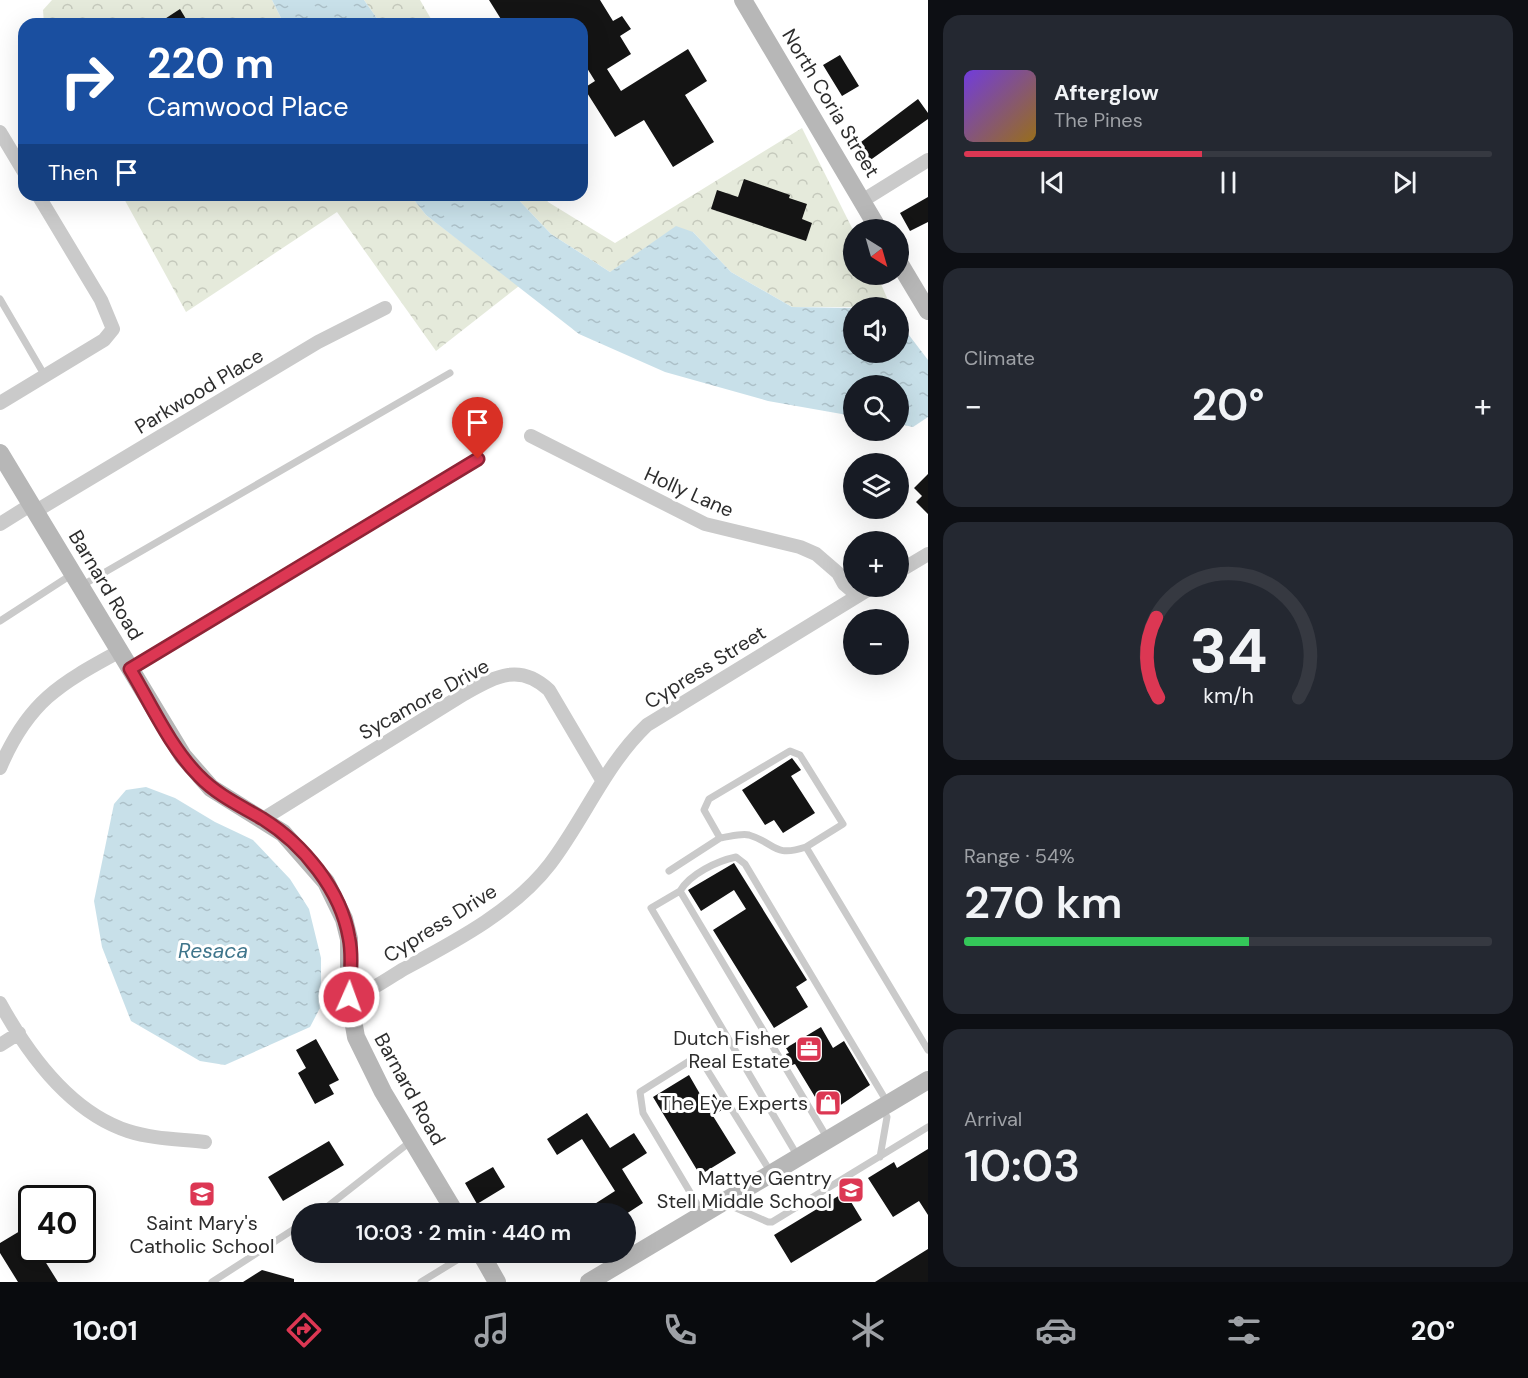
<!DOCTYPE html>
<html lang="en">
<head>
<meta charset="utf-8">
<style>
  :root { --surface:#171b24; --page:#242831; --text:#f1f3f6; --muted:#9ea1a6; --line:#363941; --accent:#dc3753 }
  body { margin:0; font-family:"DM Sans",sans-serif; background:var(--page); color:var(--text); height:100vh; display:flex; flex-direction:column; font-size:22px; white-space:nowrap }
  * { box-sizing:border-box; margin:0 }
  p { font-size:20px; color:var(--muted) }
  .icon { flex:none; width:33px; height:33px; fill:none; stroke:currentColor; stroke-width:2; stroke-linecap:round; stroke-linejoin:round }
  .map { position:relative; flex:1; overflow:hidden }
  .drawer { display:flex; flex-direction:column; gap:15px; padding:15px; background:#0d0f14; width:600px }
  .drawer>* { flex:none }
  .guide { position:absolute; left:18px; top:18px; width:570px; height:183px; border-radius:18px; box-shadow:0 6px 24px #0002; background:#1a4fa0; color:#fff; overflow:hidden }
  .needle { width:39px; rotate:143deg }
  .fabs { position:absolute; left:843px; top:219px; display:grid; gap:12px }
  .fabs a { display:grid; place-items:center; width:66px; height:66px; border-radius:50%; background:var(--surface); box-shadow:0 6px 24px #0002; font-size:30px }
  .speed { position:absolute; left:18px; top:1185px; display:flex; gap:12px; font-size:30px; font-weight:700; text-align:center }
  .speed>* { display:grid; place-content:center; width:78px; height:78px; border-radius:50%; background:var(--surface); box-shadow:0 6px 24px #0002; line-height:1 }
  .speed .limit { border:3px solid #111; border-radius:9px; background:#fff; color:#111 }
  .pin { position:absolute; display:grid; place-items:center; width:51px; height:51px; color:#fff; margin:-62px -26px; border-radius:50% 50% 50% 0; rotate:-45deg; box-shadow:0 0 6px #0007 }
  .pin .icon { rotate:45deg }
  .me { position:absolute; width:66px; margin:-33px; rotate:2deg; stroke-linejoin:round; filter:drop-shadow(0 0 4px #0008) }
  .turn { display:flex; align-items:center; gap:21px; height:126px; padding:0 30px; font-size:27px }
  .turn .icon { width:78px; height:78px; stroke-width:2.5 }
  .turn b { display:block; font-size:42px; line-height:51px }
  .then { display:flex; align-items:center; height:57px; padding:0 30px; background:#0003; gap:12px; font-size:22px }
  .big { font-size:45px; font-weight:600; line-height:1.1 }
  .drawer .card { flex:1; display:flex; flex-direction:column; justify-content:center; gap:9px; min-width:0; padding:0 21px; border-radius:18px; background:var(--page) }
  .drawer .dial { align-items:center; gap:0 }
  .dial svg { height:156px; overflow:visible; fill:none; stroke:var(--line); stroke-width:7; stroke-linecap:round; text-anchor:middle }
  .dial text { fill:var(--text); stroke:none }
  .song { display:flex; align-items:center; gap:18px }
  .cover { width:72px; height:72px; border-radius:9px; background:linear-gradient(135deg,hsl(260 70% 55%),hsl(40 70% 35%)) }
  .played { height:6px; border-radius:3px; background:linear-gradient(90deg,var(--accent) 45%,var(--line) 45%) }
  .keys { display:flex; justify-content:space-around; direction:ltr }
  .heat { display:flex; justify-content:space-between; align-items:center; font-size:33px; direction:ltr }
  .charge { height:9px; border-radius:4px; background:linear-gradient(90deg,#34c759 54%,var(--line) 0) }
  .trip { position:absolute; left:291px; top:1203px; width:345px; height:60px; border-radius:30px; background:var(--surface); box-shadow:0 6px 24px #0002; font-weight:600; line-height:60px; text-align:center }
  .tab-bar { display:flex; height:96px; justify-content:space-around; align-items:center; background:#090b0e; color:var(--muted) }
  .tab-bar .icon { width:42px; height:42px }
  .tab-bar .selected { color:var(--accent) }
  .tab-bar b { font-size:27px; color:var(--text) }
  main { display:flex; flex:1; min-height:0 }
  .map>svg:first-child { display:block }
</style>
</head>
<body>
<main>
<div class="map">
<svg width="928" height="1282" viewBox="0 0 928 1282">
  <defs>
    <pattern id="forest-crowns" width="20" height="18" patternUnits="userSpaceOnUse" patternTransform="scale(1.5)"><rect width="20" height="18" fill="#e5eadb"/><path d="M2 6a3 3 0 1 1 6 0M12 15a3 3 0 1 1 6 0" fill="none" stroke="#c5c9bc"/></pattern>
    <pattern id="water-ripples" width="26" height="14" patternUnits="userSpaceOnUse" patternTransform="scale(1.5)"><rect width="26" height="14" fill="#c8e0e9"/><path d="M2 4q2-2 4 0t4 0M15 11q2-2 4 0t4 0" fill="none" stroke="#acc0c8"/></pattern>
  </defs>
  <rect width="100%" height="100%" fill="#fff"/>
  <path fill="url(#forest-crowns)" d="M 52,0 L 272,0 L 284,24 L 44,24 L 43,10 Z
    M 364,0 L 420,0 L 434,24 L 381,24 Z
    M 802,128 L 853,230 L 854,274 L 877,275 L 891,307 L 792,307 L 731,272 L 693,232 L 640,254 L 610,272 L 551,234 L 514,195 L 544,195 L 548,202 L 615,243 Z
    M 122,195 L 410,195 L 426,215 L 519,286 L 436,351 L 337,212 L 186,312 Z"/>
  <path fill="url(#water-ripples)" d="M 272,0 L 364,0 L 381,24 L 284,24 Z
    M 410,195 L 514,195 L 551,234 L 610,272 L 676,226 L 693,232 L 731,272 L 792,307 L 854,308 L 854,352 L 898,352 L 899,322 L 928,360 L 928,417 L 913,427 L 899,424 L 898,386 L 854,386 L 853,416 L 768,401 L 665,372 L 579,334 L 426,215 Z
    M 146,787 L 175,798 L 215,822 L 253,840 L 290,879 L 309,909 L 321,958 L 321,1006 L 310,1027 L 225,1065 L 200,1061 L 131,1021 L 102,947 L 94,901 L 114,804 L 126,790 Z"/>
  <path fill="#141414" d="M 489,0 L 600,0 L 613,21 L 622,16 L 631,29 L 620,36 L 631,54 L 607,69 L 621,91 L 688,49 L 707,81 L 685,95 L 714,142 L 673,167 L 644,120 L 615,137 L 584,88 L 595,81 L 582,60 L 582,24 L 504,24 Z
    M 180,9 L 189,24 L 157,24 Z
    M 840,55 L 859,86 L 842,96 L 823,65 Z
    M 918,99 L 928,113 L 928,119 L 869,161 L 857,145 Z
    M 744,179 L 790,195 L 789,198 L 807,204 L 802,219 L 812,223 L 806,241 L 711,209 L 717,190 L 738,197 Z
    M 928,197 L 928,222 L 910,231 L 900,213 Z
    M 928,474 L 928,514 L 916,502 L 922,496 L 914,488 Z
    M 792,758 L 801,770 L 791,776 L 815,813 L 783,833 L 774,820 L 765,825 L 742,790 Z
    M 734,863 L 807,980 L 796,987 L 808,1007 L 774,1028 L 713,930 L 746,909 L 734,890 L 701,911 L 688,890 Z
    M 821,1027 L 833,1048 L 844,1041 L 870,1085 L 826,1115 L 795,1064 L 792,1065 L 786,1054 L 789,1053 L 786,1048 Z
    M 316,1039 L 339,1080 L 329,1085 L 334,1094 L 315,1104 L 298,1073 L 306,1068 L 296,1050 Z
    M 689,1075 L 704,1101 L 714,1094 L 723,1109 L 713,1116 L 736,1153 L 700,1175 L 653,1097 Z
    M 587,1113 L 610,1148 L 634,1133 L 647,1153 L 622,1169 L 643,1203 L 626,1214 L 579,1214 L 615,1191 L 582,1139 L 557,1155 L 547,1139 Z
    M 329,1141 L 344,1165 L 283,1201 L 268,1177 Z
    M 928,1149 L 928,1215 L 919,1201 L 893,1217 L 868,1178 L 894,1162 L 897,1168 Z
    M 493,1167 L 505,1187 L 477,1204 L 465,1183 Z
    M 845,1192 L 862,1220 L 791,1263 L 774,1235 Z
    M 25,1228 L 32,1239 L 32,1250 L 38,1250 L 58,1282 L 18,1282 L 0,1253 L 0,1243 Z
    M 928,1249 L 928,1282 L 875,1282 Z
    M 262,1270 L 294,1279 L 294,1282 L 243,1282 Z"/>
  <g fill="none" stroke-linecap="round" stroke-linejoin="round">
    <path stroke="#cacaca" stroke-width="7" d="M 0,299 L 45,376
      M 81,586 L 450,373
      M 0,621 L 71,575
      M 720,838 C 729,837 741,833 749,835 C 776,843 773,858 806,847
      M 669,871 L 720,838 L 704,810 L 709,799 L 790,751 L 800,755 L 843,824 L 806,847 L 928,1050
      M 680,891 C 690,874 717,861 736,857 L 745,864 L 887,1102
      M 797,1155 L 651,908 L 680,891 L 828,1139
      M 880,1157 L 887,1117 L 882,1108
      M 731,1198 L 736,1208 L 768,1222 L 772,1222 L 928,1127
      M 318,1214 L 410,1142
      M 703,1214 L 643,1113 L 640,1092 L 691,1060 L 701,1060 L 770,1171
      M 212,1282 L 302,1224
      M 421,1282 L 470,1252"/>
    <path stroke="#cacaca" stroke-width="14" d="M 0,132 L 24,172
      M 862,201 L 928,160
      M 0,403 L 104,340 L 113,329 L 101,300 L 38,195
      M 531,436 L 705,524 L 800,547 L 816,554 L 838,573 L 844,584 L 858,596
      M 36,511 L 318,342 L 385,308
      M 0,524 L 32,504
      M 898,572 L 928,554
      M 130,669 L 478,459
      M 0,768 C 28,702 59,684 120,651
      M 263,819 L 464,694 C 495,677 519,662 549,690 L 602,780
      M 349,997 C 368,993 386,980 402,970 C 454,942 514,911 550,864 C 585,818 605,765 647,725 L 874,586
      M 0,1003 C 28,1054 70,1112 128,1131 C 153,1139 179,1139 205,1142
      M 0,1045 L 19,1033"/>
    <path stroke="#b7b7b7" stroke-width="18" d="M 743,0 L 879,230
      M 898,261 L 928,311
      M 0,453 L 183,756 L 211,788 L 283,833 L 326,882 L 344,919 L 349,939 L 349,997 L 356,1037 L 383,1092 L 456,1214
      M 480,1252 L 497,1282
      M 589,1282 L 928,1080"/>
  </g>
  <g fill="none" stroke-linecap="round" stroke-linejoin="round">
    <defs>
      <path id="route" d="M 349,997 C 350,977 353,957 349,938 C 341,890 303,844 263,819 C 241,806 217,795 199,776 C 170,747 151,704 130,669 L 478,459"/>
    </defs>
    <use href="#route" stroke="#8f2436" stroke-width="15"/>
    <use href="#route" stroke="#dc3753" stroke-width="10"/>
  </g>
  <defs>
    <symbol id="office-square" viewBox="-11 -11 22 22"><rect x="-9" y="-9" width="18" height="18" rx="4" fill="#dc3753" stroke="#fff"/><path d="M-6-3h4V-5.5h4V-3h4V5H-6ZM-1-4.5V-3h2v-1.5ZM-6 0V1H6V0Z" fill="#fff"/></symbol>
    <symbol id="shop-square" viewBox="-11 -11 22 22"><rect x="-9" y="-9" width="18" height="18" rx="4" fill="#dc3753" stroke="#fff"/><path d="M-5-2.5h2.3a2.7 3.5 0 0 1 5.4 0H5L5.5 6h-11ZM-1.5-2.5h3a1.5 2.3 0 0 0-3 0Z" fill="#fff"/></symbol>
    <symbol id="school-square" viewBox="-11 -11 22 22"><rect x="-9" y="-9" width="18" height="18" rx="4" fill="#dc3753" stroke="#fff"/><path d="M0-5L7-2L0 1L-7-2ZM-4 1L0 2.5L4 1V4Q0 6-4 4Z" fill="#fff"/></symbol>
  </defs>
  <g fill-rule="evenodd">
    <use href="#office-square" x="794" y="1034" width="30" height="30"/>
    <use href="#shop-square" x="813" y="1088" width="30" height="30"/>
    <use href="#school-square" x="836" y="1175" width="30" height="30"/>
    <use href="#school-square" x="187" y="1179" width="30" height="30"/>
  </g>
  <g text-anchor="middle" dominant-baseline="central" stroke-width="6" stroke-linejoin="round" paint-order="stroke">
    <g font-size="20" fill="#2d2d2d" stroke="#fff">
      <text transform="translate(831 103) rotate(59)">North Coria Street</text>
      <text transform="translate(199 391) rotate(-31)">Parkwood Place</text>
      <text transform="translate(689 492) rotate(24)">Holly Lane</text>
      <text transform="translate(106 585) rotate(59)">Barnard Road</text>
      <text transform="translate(705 667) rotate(-32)">Cypress Street</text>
      <text transform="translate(424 699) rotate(-29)">Sycamore Drive</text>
      <text transform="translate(440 923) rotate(-32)">Cypress Drive</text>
      <text transform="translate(410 1089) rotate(61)">Barnard Road</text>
    </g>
    <g font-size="20" fill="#2d2d2d" stroke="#fff" text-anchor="end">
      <text x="790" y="1038">Dutch Fisher<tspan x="790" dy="23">Real Estate</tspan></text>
      <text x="808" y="1103">The Eye Experts</text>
      <text x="832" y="1178">Mattye Gentry<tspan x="832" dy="23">Stell Middle School</tspan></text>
      <text x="202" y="1223" text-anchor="middle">Saint Mary's<tspan x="202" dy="23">Catholic School</tspan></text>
    </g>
    <g font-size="21" font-style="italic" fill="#3f758b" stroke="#fff">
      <text x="213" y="951">Resaca</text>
    </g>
  </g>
</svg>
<div class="fabs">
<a><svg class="needle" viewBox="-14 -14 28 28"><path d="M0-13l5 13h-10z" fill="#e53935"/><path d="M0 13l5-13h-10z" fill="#9ea1a6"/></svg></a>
<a><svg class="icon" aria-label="sound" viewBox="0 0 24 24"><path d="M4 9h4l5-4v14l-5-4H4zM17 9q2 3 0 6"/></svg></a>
<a><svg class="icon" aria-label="search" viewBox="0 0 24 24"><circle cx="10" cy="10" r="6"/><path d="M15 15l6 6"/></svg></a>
<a><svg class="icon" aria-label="layers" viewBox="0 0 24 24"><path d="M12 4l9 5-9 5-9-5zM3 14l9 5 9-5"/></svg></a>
<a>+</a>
<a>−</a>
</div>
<div class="speed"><div class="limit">40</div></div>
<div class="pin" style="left:478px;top:459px;background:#d93025"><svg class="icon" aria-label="arrive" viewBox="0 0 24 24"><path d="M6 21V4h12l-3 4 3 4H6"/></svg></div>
<svg class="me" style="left:349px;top:997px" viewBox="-20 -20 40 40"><circle r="17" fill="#dc3753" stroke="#fff" stroke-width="3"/><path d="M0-11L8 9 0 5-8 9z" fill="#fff"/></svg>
<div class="trip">10:03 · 2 min · 440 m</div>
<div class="guide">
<div class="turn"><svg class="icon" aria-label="right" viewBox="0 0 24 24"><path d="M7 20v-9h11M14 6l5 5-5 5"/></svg><div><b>220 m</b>Camwood Place</div></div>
<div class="then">Then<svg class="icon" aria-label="arrive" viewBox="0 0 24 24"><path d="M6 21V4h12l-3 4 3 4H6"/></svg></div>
</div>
</div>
<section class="drawer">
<div class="card">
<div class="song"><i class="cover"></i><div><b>Afterglow</b><p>The Pines</p></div></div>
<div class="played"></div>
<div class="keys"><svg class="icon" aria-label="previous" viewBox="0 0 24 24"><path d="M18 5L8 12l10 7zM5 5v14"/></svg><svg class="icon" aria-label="pause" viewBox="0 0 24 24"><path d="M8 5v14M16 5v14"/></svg><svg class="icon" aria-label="next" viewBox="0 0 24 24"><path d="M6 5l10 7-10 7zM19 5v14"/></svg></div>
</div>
<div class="card"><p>Climate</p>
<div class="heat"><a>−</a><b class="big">20°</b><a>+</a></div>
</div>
<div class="card dial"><svg viewBox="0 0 100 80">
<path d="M14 69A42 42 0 1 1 86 69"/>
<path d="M14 69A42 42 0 0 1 13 28" stroke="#dc3753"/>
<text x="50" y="56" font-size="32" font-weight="700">34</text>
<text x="50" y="72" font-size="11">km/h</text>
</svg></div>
<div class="card"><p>Range · 54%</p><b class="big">270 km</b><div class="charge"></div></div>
<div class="card"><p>Arrival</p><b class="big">10:03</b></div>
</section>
</main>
<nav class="tab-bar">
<b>10:01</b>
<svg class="icon selected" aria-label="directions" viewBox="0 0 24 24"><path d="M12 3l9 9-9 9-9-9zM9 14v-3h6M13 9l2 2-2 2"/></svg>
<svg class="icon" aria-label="music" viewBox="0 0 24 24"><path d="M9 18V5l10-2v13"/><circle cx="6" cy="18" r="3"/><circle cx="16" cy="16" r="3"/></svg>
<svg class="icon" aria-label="phone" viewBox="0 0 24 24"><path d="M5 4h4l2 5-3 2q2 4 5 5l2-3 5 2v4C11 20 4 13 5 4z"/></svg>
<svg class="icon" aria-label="climate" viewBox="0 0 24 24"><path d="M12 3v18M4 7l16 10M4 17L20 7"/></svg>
<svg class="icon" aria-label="car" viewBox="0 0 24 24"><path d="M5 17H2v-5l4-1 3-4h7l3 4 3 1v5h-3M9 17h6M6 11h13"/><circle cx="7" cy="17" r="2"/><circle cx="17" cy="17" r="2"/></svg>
<svg class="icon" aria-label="filters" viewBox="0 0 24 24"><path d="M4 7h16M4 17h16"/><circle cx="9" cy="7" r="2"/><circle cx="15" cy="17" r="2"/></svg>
<b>20°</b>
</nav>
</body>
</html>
